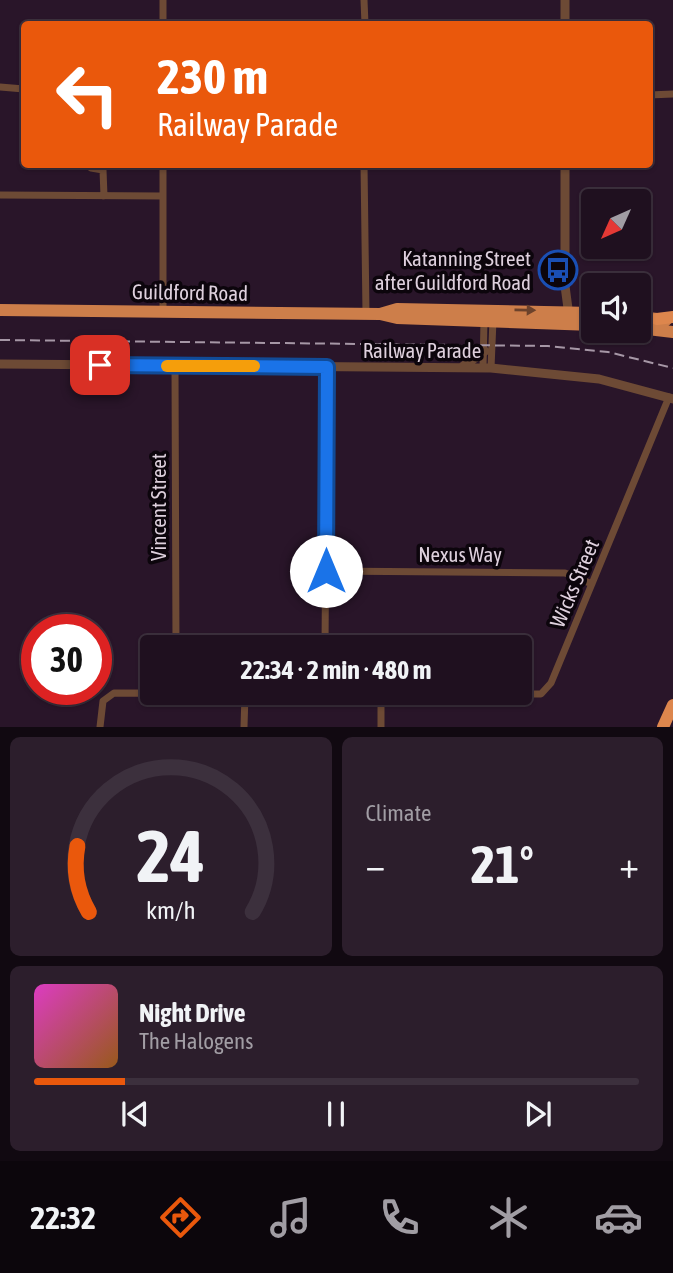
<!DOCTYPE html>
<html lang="en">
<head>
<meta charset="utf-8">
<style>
  :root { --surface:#1f101f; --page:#2c1e2c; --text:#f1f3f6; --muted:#a19da4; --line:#3c303d; --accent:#ea580c }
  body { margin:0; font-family:"Asap Condensed",sans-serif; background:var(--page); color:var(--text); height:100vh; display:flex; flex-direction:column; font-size:26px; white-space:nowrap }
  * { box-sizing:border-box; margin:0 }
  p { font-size:23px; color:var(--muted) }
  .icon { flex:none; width:38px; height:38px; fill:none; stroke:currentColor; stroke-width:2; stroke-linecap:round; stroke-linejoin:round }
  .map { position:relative; height:727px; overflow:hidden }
  .panel { display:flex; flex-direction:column; gap:10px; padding:10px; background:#110911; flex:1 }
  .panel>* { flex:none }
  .hud { position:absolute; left:21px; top:21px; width:632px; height:147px; border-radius:7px; box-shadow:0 2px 5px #0004,0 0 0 2px var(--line); background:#ea580c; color:#fff; overflow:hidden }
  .needle { width:46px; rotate:225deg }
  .tools { position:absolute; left:581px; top:189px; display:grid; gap:14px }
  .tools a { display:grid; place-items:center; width:70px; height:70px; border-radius:7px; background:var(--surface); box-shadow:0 2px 5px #0004,0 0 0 2px var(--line); font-size:35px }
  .speed { position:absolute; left:21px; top:614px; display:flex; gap:14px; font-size:35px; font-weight:700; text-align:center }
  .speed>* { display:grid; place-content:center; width:91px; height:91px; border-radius:50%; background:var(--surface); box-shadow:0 2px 5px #0004,0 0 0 2px var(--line); line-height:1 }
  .speed .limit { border:10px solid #d22; background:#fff; color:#111 }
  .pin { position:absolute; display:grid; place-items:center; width:60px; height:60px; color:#fff; margin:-30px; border-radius:14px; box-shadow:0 4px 10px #0006 }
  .me { position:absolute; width:77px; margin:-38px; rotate:0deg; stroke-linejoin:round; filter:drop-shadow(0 0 5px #0008) }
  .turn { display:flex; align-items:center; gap:24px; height:147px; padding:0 21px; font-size:32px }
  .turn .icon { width:91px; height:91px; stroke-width:2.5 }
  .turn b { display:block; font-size:49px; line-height:60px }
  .big { font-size:52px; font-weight:700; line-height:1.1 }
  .panel .widget { flex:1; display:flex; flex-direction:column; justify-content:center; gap:10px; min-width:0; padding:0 24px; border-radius:10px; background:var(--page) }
  .panel .dial { align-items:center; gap:0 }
  .dial svg { height:182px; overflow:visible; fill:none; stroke:var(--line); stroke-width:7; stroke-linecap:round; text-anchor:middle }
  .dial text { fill:var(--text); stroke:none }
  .song { display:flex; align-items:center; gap:21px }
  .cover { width:84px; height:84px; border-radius:10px; background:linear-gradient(135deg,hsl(310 70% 55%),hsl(30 70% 35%)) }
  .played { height:7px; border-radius:4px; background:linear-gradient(90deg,var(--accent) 15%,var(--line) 15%) }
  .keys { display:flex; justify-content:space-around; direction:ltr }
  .heat { display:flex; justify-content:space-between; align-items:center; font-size:38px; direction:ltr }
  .panel .tiles { flex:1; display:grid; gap:10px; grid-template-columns:1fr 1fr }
  .widget:last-child { grid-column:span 2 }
  .trip { position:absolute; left:140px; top:635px; width:392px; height:70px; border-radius:7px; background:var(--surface); box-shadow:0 2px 5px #0004,0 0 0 2px var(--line); font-weight:700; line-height:70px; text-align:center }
  .menu { display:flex; height:112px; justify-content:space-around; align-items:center; background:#0c060c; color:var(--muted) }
  .menu .icon { width:49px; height:49px }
  .menu .on { color:var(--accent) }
  .menu b { font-size:32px; color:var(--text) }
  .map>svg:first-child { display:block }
</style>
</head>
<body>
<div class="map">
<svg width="673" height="727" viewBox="0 0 673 727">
  <rect width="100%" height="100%" fill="#291529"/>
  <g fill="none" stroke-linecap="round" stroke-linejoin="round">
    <path stroke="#6d4a35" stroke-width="7" d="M 163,0 L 163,24
      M 364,0 L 365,24
      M 0,87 L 24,89
      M 649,95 L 673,94
      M 163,164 L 163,311
      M 364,164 L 366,314
      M 91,168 L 103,170 L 104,196
      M 0,195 L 163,196
      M 175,366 L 176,648
      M 483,368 L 484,321
      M 491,368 L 493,320
      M 326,571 L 565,573 L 592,584
      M 325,648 L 327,367
      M 381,695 L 381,727
      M 100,727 L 103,701 L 114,693 L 541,694 L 551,683 L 669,397
      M 244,727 L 245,694"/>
    <path stroke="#6d4a35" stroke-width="9" d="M 565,0 L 565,24
      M 565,164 L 565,286 L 569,316
      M 0,364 L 491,368 L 599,379 L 673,399
      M 462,367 L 485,351"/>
    <path stroke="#cd7e4a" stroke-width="12" d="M 0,310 L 380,314 L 397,318 L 593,325
      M 380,314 L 397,309 L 593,313
      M 639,317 L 666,320
      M 639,328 L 673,332"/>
    <path stroke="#dd864d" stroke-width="12" d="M 657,319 L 673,317
      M 663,727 L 673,705"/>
    <path stroke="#a697a6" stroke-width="2" stroke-dasharray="10 5" stroke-linecap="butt" d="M 0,340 L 548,346 L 608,352 L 673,368"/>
  </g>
  <defs><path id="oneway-solid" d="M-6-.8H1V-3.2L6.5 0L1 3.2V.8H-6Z" transform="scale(1.75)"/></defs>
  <use fill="#6c422b" href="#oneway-solid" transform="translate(525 310) rotate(1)"/>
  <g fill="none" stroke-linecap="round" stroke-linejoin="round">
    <defs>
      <path id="route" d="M 100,365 L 327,367 L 326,571"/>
    </defs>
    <use href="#route" stroke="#114b97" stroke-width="18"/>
    <use href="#route" stroke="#1a73e8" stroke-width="12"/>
    <path stroke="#f59e0b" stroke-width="12" d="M 167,366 L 254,366"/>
  </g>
  <defs>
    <symbol id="bus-ring" viewBox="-11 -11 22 22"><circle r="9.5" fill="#0c050c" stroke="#1a4fb4" stroke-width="1.5"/><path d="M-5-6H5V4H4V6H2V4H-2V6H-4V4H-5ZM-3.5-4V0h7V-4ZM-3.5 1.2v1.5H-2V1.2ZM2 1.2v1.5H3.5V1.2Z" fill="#1a4fb4"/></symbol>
  </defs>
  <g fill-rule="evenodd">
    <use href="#bus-ring" x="536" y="248" width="44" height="44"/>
  </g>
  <g text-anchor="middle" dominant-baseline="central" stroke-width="7" stroke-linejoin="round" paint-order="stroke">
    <g font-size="21" fill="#ded0dd" stroke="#0c050c" text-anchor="end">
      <text x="531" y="258">Katanning Street<tspan x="531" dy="24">after Guildford Road</tspan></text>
    </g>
    <g font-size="21" fill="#ded0dd" stroke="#0c050c">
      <text transform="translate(190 292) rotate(1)">Guildford Road</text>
      <text x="422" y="350">Railway Parade</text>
      <text transform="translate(158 507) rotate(-90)">Vincent Street</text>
      <text x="460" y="554">Nexus Way</text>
      <text transform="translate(574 583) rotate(-67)">Wicks Street</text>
    </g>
  </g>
</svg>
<div class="tools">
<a><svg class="needle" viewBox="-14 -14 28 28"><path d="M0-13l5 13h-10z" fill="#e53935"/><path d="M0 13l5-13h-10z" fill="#a19da4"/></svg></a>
<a><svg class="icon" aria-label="sound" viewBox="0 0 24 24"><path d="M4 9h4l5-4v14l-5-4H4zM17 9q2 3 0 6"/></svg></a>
</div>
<div class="speed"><div class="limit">30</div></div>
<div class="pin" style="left:100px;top:365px;background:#d93025"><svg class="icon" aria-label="arrive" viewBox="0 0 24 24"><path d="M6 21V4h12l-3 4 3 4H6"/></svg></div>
<svg class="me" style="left:326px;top:571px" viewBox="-20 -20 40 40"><circle r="19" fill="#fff"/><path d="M0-13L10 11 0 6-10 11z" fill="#1a73e8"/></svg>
<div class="trip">22:34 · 2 min · 480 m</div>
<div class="hud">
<div class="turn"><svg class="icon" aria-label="left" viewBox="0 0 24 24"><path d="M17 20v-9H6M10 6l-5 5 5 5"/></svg><div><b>230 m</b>Railway Parade</div></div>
</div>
</div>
<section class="panel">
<div class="tiles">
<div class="widget dial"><svg viewBox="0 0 100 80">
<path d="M14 69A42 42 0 1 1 86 69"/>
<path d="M14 69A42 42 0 0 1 9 40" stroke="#ea580c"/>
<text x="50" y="56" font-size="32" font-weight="700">24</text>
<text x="50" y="72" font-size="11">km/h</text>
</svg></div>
<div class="widget"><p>Climate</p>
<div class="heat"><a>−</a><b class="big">21°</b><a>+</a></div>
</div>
<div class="widget">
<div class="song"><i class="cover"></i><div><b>Night Drive</b><p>The Halogens</p></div></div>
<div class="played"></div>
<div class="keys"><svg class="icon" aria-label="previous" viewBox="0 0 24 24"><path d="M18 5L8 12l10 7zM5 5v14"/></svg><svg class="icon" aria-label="pause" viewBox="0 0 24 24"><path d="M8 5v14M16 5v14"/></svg><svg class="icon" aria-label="next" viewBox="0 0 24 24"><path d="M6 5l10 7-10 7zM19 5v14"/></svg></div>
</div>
</div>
</section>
<nav class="menu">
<b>22:32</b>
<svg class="icon on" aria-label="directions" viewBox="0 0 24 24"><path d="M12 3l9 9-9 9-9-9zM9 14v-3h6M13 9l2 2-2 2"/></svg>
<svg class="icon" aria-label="music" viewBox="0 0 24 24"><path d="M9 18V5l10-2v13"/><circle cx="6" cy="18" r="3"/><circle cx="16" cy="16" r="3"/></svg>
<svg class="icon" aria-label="phone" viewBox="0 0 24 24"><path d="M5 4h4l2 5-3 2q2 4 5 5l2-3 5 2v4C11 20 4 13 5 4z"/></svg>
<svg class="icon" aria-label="climate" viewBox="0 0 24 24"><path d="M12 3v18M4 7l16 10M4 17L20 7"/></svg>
<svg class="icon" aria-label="car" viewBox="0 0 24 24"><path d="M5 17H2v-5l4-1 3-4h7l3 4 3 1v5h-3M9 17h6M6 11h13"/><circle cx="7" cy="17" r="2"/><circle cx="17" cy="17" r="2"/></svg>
</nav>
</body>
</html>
